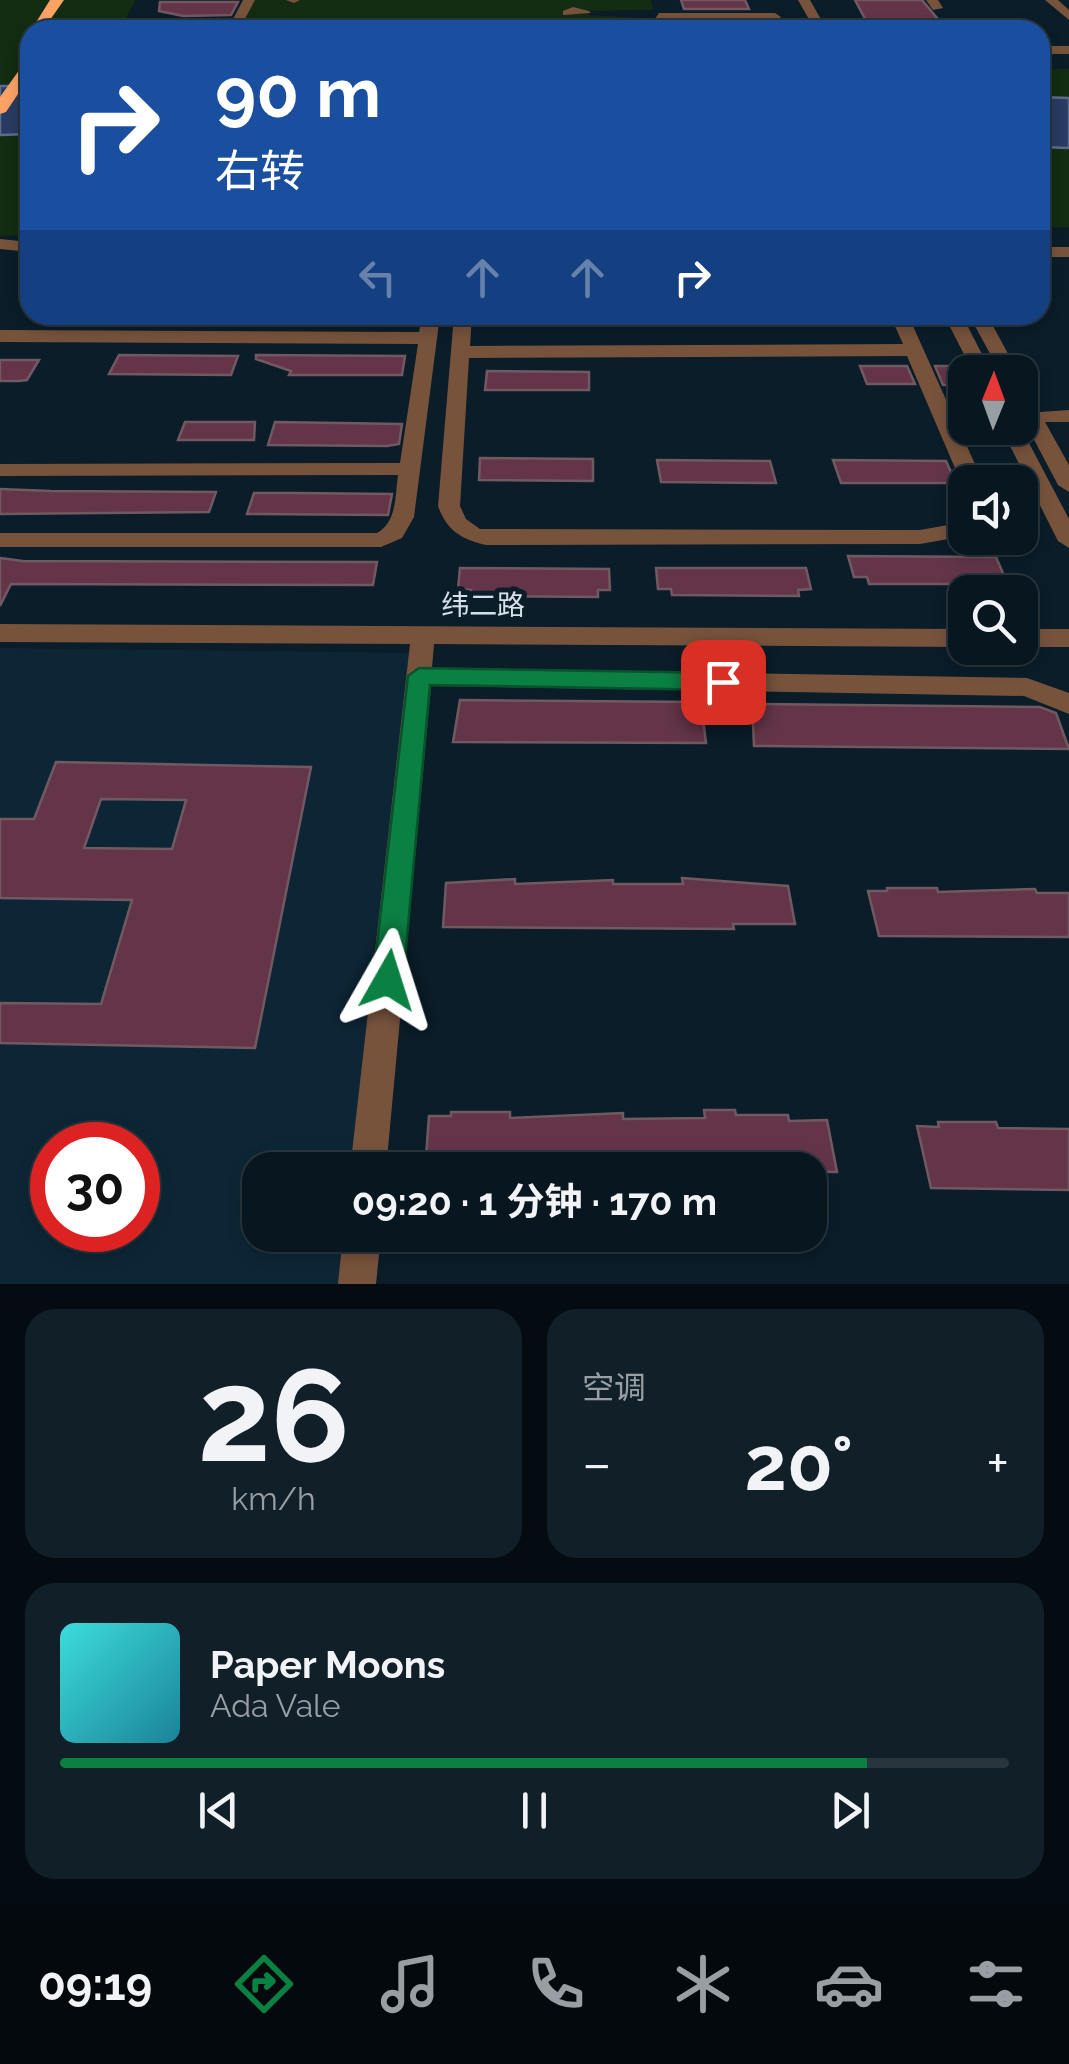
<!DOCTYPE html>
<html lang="zh">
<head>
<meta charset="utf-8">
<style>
  :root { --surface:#08161f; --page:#111f28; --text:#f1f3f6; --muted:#989fa4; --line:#29353d; --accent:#0b8043 }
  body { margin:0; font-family:Raleway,"Noto Sans SC",sans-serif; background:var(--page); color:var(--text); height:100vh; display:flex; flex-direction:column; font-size:38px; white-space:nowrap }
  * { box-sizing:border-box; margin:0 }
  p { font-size:32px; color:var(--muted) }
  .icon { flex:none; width:55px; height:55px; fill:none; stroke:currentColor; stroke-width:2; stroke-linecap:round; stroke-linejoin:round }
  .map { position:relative; height:1284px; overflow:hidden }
  .side { display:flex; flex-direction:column; gap:25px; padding:25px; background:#040c11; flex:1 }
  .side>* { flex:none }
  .banner { position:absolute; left:20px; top:20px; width:1030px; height:305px; border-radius:30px; box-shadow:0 5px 15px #0003,0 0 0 2px var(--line); background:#1a4fa0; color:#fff; overflow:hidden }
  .needle { width:65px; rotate:1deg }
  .controls { position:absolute; left:948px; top:355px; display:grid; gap:20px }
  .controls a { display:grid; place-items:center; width:90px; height:90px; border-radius:20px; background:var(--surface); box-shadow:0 5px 15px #0003,0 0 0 2px var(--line); font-size:50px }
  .speed { position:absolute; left:30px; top:1122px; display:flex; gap:20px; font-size:50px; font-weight:700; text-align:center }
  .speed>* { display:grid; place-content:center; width:130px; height:130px; border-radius:50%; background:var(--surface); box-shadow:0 5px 15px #0003,0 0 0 2px var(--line); line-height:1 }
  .speed .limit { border:15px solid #d22; background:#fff; color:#111 }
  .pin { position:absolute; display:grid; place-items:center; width:85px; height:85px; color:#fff; margin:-42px; border-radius:20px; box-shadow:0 5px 15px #0006 }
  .me { position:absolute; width:110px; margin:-55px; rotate:6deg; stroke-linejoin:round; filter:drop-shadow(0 0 8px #0008) }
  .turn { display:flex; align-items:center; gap:35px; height:210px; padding:0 30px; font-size:45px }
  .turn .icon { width:130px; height:130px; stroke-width:2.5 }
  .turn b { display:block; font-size:70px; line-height:85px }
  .lanes { display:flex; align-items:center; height:95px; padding:0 30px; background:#0003; justify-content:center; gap:50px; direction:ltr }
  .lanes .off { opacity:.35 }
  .big { font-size:75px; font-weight:700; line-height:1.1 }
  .side .widget { flex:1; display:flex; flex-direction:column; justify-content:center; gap:15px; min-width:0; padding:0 35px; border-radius:30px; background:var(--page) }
  .side .dial { align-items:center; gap:0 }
  .dial b { font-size:130px; line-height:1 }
  .song { display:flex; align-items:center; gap:30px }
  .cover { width:120px; height:120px; border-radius:15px; background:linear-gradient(135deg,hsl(180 70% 55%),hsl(190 70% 35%)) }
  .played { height:10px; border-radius:5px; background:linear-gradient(90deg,var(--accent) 85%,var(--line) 85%) }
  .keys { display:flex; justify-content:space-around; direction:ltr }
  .heat { display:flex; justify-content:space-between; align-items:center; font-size:55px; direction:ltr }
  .side .tiles { flex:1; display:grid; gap:25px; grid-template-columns:1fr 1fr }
  .widget:last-child { grid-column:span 2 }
  .trip { position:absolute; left:242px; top:1152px; width:585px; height:100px; border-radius:30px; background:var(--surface); box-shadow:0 5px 15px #0003,0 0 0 2px var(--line); font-weight:700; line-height:100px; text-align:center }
  .dock { display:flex; height:160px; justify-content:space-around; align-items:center; background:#03090c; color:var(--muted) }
  .dock .icon { width:70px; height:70px }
  .dock .on { color:var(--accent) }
  .dock b { font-size:45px; color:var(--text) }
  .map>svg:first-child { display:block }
</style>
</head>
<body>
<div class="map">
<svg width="1069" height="1284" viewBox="0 0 1069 1284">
  <rect width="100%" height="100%" fill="#0a1d29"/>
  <path fill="#0d2636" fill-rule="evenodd" d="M 0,648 L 422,653 L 363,1170 L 260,1170 L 260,1235 L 355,1235 L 350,1284 L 0,1284 ZM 52,1145 L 138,1145 L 138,1230 L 52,1230 Z"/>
  <path fill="#122d11" d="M 0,0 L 136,0 L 119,30 L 30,30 L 30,235 L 0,236 Z
    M 253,0 L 651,0 L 653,10 L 589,11 L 588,15 L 655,19 L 657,30 L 237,30 Z
    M 1040,69 L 1069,69 L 1069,227 L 1040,227 Z"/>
  <path fill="#293b62" stroke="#5d6c8a" stroke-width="2.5" d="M 0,86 L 30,86 L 30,134 L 0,135 Z
    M 1040,97 L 1069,98 L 1069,148 L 1040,147 Z"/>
  <path fill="#643549" stroke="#715962" stroke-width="2.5" fill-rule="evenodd" d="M 681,0 L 745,0 L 749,9 L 684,9 Z
    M 855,0 L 922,0 L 947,30 L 871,30 Z
    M 160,2 L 238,2 L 231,15 L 183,16 L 159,11 Z
    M 119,355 L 238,356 L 231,375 L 109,374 Z
    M 256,355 L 405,356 L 402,375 L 289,375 L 291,371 L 256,359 Z
    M 0,360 L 39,360 L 27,380 L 19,381 L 0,381 Z
    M 860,366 L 907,366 L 915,384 L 867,384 Z
    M 935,366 L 965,366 L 965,385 L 943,385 Z
    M 487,371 L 589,372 L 589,390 L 485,390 Z
    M 185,422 L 255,422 L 254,440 L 178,440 Z
    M 275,422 L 402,424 L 399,444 L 387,446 L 268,445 Z
    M 480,458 L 593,459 L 593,481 L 479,480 Z
    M 657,460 L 770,461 L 776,483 L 661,482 Z
    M 833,460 L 946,461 L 956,483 L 841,483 Z
    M 0,489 L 51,491 L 216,492 L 209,512 L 0,514 Z
    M 254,493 L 293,493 L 392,494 L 388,515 L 247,514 Z
    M 848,556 L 996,557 L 1005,578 L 992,578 L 995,584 L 869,584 L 867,577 L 854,577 Z
    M 0,558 L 23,561 L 377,562 L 373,585 L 11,584 L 0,606 Z
    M 460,568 L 609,569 L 610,590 L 598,590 L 598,597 L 470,596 L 471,590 L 458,589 Z
    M 656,568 L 806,568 L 811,589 L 798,590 L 799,596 L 672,595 L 671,589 L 658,589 Z
    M 460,700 L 701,702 L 706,743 L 453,742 Z
    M 752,704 L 1040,707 L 1056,713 L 1069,749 L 754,746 Z
    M 56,762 L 311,767 L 255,1048 L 0,1043 L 0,1003 L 101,1004 L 132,900 L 0,898 L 0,819 L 34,819 ZM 101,799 L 186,800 L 172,849 L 84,848 Z
    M 682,878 L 788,886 L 795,924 L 733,924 L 734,929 L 443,927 L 446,883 L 515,879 L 515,884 L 613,880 L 613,884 L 683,884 Z
    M 887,888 L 937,888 L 938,892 L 1035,889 L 1037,893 L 1069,893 L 1069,937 L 879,936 L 868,891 L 887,891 Z
    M 704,1110 L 735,1110 L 736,1115 L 788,1115 L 789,1121 L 827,1120 L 837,1172 L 425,1170 L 429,1116 L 451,1116 L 451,1112 L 510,1112 L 510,1118 L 623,1113 L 623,1119 L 705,1118 Z
    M 938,1122 L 996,1122 L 998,1128 L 1069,1129 L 1069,1190 L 931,1188 L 917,1126 L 939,1127 Z"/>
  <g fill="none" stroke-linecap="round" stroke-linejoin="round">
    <path fill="#77533c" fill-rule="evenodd" d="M 243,0 L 255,0 L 239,30 L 227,30 L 229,27 L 132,28 L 126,24 L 132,20 L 233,19 Z
      M 286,0 L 300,0 L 294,3 Z
      M 798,0 L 810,0 L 827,30 L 815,30 Z
      M 926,0 L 938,0 L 943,8 L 933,10 Z
      M 1045,0 L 1058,0 L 1069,10 L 1069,20 Z
      M 573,7 L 589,11 L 591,13 L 563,15 L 563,11 Z
      M 659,13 L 775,13 L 781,17 L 775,21 L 655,19 Z
      M 953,20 L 964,30 L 952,30 L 947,24 Z
      M 1040,46 L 1069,46 L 1069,54 L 1040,54 Z
      M 0,239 L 30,242 L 30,252 L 0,249 Z
      M 1040,247 L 1069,247 L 1069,257 L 1040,257 Z
      M 422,315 L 440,315 L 414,517 L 402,538 L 381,547 L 0,547 L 0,533 L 377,533 C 397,522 395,496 398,475 L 0,476 L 0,464 L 400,463 L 418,344 L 0,342 L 0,330 L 419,332 Z
      M 454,315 L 472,315 L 470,346 L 903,344 L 890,315 L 908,315 L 983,482 L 965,482 L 965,487 L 961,482 L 907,356 L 469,358 L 460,506 L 466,519 L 480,529 L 920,530 L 965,522 L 965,536 L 920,544 L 486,545 C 461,539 447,531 438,506 Z
      M 944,315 L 962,315 L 991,372 L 973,372 Z
      M 969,315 L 987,315 L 1018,372 L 1000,372 Z
      M 1020,388 L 1027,390 L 1040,412 L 1069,410 L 1069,422 L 1045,422 L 1069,465 L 1069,492 L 1058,485 L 1020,413 Z
      M 1020,426 L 1069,519 L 1069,548 L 1058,541 L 1001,428 Z
      M 0,624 L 965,629 L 965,647 L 434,644 L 432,668 L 1027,678 L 1069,693 L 1069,714 L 1024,696 L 431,686 L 386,1170 L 350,1170 L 410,644 L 0,642 Z
      M 1020,629 L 1069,629 L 1069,647 L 1020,647 Z
      M 343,1235 L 381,1235 L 376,1284 L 338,1284 Z"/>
    <path fill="#fca265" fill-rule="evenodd" d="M 50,0 L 64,0 L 43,30 L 30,32 Z
      M 30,60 L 30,76 L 6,112 L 0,114 L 0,97 L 25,62 Z"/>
  </g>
  <path fill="#0b8043" stroke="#07532c" stroke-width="2.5" d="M 419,668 L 723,673 L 735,682 L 723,690 L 430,685 L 403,980 L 398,990 L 388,993 L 378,990 L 373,980 L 408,676 Z"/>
  <g text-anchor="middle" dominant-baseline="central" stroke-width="10" stroke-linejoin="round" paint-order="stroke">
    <g font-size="28" fill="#d5e0e9" stroke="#0a1d29">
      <text x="483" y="605">纬二路</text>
    </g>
  </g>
</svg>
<div class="controls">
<a><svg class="needle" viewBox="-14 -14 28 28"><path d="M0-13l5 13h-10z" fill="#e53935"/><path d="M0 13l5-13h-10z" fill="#989fa4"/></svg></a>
<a><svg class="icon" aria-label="sound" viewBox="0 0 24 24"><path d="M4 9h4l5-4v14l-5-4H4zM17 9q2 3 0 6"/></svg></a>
<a><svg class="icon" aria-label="search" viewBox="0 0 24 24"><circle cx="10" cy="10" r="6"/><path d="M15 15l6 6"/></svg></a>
</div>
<div class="speed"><div class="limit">30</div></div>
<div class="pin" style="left:723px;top:682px;background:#d93025"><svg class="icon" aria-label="arrive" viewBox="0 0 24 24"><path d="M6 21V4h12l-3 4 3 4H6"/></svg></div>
<svg class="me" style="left:388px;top:980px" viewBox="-20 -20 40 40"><path d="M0-17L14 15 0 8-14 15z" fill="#0b8043" stroke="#fff" stroke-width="4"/></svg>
<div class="trip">09:20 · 1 分钟 · 170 m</div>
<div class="banner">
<div class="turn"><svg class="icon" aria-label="right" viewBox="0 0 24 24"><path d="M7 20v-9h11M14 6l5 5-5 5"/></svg><div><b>90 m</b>右转</div></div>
<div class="lanes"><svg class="icon off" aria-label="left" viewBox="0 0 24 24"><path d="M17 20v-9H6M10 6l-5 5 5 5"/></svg><svg class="icon off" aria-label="ahead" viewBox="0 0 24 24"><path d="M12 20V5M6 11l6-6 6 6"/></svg><svg class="icon off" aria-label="ahead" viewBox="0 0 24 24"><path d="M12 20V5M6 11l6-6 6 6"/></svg><svg class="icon" aria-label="right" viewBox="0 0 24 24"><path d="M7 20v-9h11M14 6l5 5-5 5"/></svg></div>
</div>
</div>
<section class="side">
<div class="tiles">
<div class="widget dial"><b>26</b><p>km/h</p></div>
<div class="widget"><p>空调</p>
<div class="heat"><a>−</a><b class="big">20°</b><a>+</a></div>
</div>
<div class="widget">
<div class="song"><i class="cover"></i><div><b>Paper Moons</b><p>Ada Vale</p></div></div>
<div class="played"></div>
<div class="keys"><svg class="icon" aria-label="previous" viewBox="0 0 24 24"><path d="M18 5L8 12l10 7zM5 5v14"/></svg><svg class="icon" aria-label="pause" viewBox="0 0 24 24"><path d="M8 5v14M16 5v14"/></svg><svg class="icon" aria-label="next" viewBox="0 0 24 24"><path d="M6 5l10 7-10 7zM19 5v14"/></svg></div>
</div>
</div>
</section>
<nav class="dock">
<b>09:19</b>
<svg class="icon on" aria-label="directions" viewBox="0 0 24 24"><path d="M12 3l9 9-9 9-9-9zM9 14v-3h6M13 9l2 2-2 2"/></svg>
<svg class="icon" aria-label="music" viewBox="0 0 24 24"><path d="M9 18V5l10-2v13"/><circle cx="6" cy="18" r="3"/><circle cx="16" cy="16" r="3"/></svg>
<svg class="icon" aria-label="phone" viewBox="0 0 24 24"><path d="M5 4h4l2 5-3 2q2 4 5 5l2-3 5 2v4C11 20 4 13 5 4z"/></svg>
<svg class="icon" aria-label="climate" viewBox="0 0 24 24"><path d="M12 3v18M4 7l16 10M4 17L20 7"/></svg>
<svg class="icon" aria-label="car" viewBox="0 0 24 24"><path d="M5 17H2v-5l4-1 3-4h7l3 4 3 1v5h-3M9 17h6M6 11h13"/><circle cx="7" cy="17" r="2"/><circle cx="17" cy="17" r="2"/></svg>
<svg class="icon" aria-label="filters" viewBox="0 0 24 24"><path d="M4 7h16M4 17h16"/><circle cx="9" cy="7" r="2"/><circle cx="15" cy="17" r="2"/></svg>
</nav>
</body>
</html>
